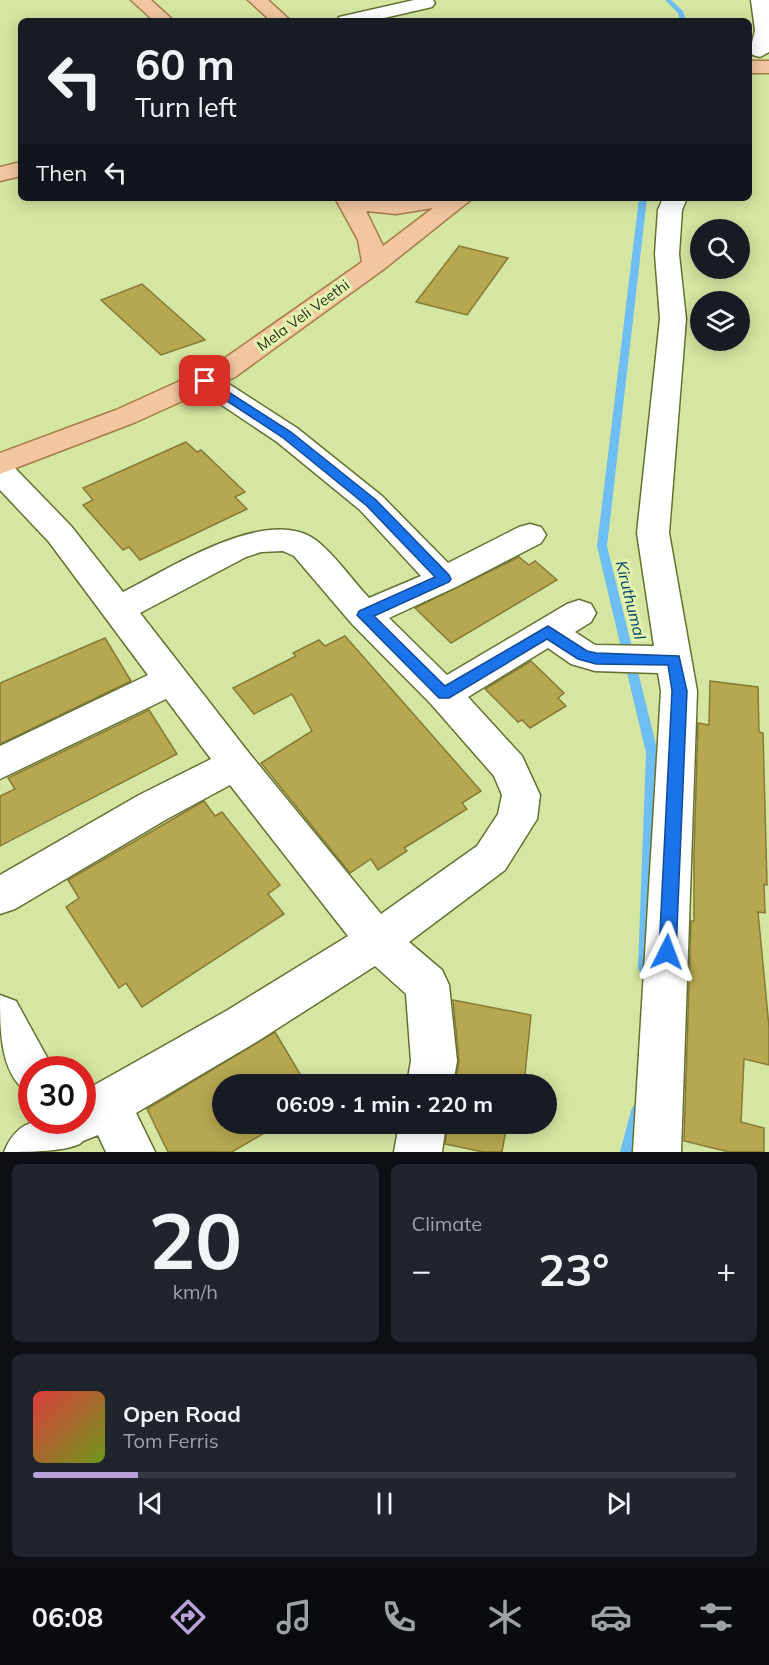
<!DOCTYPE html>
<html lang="en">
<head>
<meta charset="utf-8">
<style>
  :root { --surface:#171b24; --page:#20242c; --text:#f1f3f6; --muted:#9ea1a6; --line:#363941; --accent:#b8a2d9 }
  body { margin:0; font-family:Mulish,sans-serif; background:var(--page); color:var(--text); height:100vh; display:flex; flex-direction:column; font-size:22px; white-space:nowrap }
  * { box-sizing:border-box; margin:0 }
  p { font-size:20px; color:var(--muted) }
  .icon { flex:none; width:33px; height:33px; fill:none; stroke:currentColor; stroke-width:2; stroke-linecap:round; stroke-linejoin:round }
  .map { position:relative; height:1152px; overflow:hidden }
  .side { display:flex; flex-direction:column; gap:12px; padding:12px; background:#0d0f14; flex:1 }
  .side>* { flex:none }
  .top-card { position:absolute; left:18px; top:18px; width:734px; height:183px; border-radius:9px; box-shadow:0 3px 15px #0003; background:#171b24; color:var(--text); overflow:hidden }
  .tools { position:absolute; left:690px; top:219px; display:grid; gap:12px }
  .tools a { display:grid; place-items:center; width:60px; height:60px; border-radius:50%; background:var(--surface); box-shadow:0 3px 15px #0003; font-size:30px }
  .speed { position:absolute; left:18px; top:1056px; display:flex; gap:12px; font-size:30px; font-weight:700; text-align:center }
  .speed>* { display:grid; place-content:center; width:78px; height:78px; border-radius:50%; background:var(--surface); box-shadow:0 3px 15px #0003; line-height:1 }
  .speed .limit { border:9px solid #d22; background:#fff; color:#111 }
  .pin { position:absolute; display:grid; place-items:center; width:51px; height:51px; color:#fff; margin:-26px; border-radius:12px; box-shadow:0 3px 9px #0006 }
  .me { position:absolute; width:66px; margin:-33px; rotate:3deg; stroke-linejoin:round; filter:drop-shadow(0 0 4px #0008) }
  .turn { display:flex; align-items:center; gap:21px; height:126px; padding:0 18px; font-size:27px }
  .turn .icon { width:78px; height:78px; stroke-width:2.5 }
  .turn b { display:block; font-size:42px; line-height:51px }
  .then { display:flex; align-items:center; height:57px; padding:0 18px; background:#0003; gap:12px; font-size:22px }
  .big { font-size:45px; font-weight:700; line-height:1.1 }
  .side .tile { flex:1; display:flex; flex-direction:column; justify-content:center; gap:9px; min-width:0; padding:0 21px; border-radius:9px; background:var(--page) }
  .side .dial { align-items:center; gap:0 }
  .dial b { font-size:78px; line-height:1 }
  .song { display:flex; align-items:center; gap:18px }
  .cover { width:72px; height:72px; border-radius:9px; background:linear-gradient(135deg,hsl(0 70% 55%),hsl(80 70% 35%)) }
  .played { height:6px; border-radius:3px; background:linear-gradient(90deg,var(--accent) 15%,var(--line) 15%) }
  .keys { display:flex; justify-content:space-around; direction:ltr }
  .heat { display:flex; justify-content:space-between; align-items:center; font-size:33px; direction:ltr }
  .side .tiles { flex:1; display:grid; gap:12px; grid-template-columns:1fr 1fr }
  .tile:last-child { grid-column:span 2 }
  .trip { position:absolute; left:212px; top:1074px; width:345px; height:60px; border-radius:30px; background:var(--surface); box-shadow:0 3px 15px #0003; font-weight:700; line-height:60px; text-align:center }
  .dock { display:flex; height:96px; justify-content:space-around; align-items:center; background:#090b0e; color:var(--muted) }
  .dock .icon { width:42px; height:42px }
  .dock .active { color:var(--accent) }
  .dock b { font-size:27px; color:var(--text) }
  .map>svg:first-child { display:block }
</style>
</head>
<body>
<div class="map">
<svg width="769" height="1152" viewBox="0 0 769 1152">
  <rect width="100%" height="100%" fill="#d4e6a1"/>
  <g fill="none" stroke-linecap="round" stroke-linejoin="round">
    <path fill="#6ebdf3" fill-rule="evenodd" d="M 665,0 L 671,0 L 683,11 L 686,21 L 680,21 L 678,13 Z
      M 639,198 L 647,198 L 607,546 L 658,753 L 652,967 L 650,972 L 645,973 L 640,972 L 638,967 L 646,753 L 597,546 Z
      M 638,1104 L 643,1106 L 645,1111 L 636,1152 L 620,1152 L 631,1111 L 633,1106 Z"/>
  </g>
  <path fill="#b6a750" stroke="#877b36" stroke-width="1.5" d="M 459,246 L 508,258 L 467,315 L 416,302 Z
    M 142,284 L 205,340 L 161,355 L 101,300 Z
    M 186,442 L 197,452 L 201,450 L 245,492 L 235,497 L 247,509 L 140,560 L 129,547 L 123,550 L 83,505 L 93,500 L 83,488 Z
    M 519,557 L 529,565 L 535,561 L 557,580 L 451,643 L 415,608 Z
    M 345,636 L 481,791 L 462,803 L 467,809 L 404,848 L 407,851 L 378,870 L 371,859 L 350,873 L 261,763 L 312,731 L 292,694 L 254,714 L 233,688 L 296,656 L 293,653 L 319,640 L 325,646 Z
    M 105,638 L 131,681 L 0,744 L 0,683 Z
    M 531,661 L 564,693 L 558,698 L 566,706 L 530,728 L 522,720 L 518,722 L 485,689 Z
    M 710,681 L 758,687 L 759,732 L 763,733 L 767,885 L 764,884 L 765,913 L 758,912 L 769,1027 L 769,1065 L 744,1059 L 741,1122 L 764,1128 L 764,1152 L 729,1152 L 684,1141 L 691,921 L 694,921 L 694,854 L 698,723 L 709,725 Z
    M 149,710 L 177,754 L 0,846 L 0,796 L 15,789 L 8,778 Z
    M 204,801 L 215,816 L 222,812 L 280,885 L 268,894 L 284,914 L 142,1007 L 126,983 L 119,988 L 66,907 L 79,898 L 68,880 Z
    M 453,1000 L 531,1015 L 524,1084 L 455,1084 L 459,1061 Z
    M 275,1032 L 306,1084 L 222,1084 L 222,1124 L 280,1124 L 232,1152 L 168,1152 L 147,1109 Z
    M 448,1124 L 507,1124 L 502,1152 L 483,1152 L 445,1144 Z"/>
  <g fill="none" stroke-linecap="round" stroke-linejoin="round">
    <defs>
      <path id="street" d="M 414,0 L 433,0 L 435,3 L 432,7 L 371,21 L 337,21 L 339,17 Z
        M 751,0 L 769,0 L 769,52 L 760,57 L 753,55 L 750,51 L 755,30 Z
        M 663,198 L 687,198 L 682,210 L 679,254 L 686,319 L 669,533 L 697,691 L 681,1152 L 633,1152 L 661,691 L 658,673 L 595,671 L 571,664 L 548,648 L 468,697 L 522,756 L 540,795 L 537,819 L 505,870 L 409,942 L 442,970 L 449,985 L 457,1061 L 453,1084 L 407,1084 L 411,1061 L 406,994 L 375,966 L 258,1041 L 136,1113 L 155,1152 L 106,1152 L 98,1135 L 83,1141 C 75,1152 22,1152 4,1152 C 20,1113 47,1120 82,1120 L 82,1092 L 226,1011 L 348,936 L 230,785 L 167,819 L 15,909 L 0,914 L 0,875 L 139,795 L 211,759 L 166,699 L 0,779 L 0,746 L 148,675 L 49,542 L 0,490 L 0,461 L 11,464 L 71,526 L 123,592 C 169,569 269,503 317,541 C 335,555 353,581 369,598 L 421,576 L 360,510 L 277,442 L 195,387 L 191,381 L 195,375 L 205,372 L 215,375 L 297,428 L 382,496 L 448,563 L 519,527 L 530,524 L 541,527 L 546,535 L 541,543 L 456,587 L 389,618 L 447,675 L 567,604 L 579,600 L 591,604 L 596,613 L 591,622 L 575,632 L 595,645 L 654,646 L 637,533 L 660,319 L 655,254 L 658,210 ZM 283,551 L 294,556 L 352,624 L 431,704 L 494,776 L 502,795 L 498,814 L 477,846 L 381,914 L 249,753 L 140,613 L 246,557 L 261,552 Z
        M 0,995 L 16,1001 L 54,1070 L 32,1070 L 32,1095 C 0,1078 0,1032 0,995 Z
        M 399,1124 L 446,1124 L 442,1152 L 394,1152 Z"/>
      <path id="primary" d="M 131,0 L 151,0 L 174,21 L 154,21 Z
        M 248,0 L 268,0 L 291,21 L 271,21 Z
        M 748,61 L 769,61 L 769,73 L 748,73 Z
        M 21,162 L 21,176 L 0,181 L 0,167 Z
        M 335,198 L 396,200 L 473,198 L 384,269 L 235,377 L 136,422 L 0,474 L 0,453 L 116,410 L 215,365 L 362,262 L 358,240 ZM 433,208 L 383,246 L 366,211 L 396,214 Z"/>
    </defs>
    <use href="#street" stroke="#637130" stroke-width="3"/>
    <use href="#primary" stroke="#a67b49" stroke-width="3"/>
    <use href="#street" fill="#fff" fill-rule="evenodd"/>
    <use href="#primary" fill="#f1c6a1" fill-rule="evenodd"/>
  </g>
  <path fill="#1a73e8" stroke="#114b97" stroke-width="1.5" d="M 205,377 L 291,432 L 376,500 L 449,575 L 451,579 L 449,582 L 374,616 L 445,686 L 548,626 L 587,651 L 596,653 L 679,656 L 687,691 L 676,952 L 674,958 L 667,960 L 661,958 L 659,952 L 672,691 L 668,665 L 596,664 L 578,659 L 547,639 L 449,698 L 439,698 L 357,615 L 359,611 L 435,577 L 367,506 L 282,437 L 201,384 L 199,381 Z"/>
  <g text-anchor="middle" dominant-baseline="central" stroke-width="6" stroke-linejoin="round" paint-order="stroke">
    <g font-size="15" fill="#2e3519" stroke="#e1f3ae">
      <text transform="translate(303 315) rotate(-36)">Mela Veli Veethi</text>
    </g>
    <g font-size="16" font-style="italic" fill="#014467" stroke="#e1f3ae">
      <text transform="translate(631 600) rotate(76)">Kiruthumal</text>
    </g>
  </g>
</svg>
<div class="tools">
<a><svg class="icon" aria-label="search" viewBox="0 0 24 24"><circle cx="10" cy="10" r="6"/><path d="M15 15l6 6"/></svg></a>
<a><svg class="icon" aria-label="layers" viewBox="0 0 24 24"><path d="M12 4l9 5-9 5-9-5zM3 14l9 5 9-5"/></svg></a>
</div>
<div class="speed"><div class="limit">30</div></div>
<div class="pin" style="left:205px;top:381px;background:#d93025"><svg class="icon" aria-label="arrive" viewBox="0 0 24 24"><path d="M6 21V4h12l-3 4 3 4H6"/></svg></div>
<svg class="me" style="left:667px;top:952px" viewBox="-20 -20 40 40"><path d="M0-17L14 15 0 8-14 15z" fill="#1a73e8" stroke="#fff" stroke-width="4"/></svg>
<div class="trip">06:09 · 1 min · 220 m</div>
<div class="top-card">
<div class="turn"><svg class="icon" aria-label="left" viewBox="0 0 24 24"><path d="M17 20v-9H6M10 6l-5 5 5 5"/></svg><div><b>60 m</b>Turn left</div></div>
<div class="then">Then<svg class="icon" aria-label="left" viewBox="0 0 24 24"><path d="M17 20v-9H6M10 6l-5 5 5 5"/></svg></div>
</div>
</div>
<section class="side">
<div class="tiles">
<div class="tile dial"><b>20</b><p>km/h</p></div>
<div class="tile"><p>Climate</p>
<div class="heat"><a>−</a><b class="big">23°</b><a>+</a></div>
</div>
<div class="tile">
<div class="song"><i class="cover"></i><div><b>Open Road</b><p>Tom Ferris</p></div></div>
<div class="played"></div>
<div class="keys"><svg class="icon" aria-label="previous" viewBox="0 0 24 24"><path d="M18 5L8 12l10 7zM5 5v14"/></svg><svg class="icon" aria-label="pause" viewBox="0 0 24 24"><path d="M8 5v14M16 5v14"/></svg><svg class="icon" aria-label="next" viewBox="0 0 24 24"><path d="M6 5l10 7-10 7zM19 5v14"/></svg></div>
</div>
</div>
</section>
<nav class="dock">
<b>06:08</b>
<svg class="icon active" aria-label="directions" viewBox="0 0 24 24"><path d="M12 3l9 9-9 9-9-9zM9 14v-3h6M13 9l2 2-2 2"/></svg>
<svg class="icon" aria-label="music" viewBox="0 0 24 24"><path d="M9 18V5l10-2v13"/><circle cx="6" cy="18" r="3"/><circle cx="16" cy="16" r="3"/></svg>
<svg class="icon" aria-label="phone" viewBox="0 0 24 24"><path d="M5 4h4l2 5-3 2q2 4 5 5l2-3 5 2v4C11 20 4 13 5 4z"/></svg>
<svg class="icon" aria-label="climate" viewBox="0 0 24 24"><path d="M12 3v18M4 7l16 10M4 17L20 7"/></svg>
<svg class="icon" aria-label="car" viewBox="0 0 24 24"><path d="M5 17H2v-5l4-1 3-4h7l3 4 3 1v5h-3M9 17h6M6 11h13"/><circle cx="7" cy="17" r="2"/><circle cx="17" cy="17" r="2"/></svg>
<svg class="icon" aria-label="filters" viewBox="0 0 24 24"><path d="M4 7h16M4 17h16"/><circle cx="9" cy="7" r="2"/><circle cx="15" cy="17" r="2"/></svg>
</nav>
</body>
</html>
